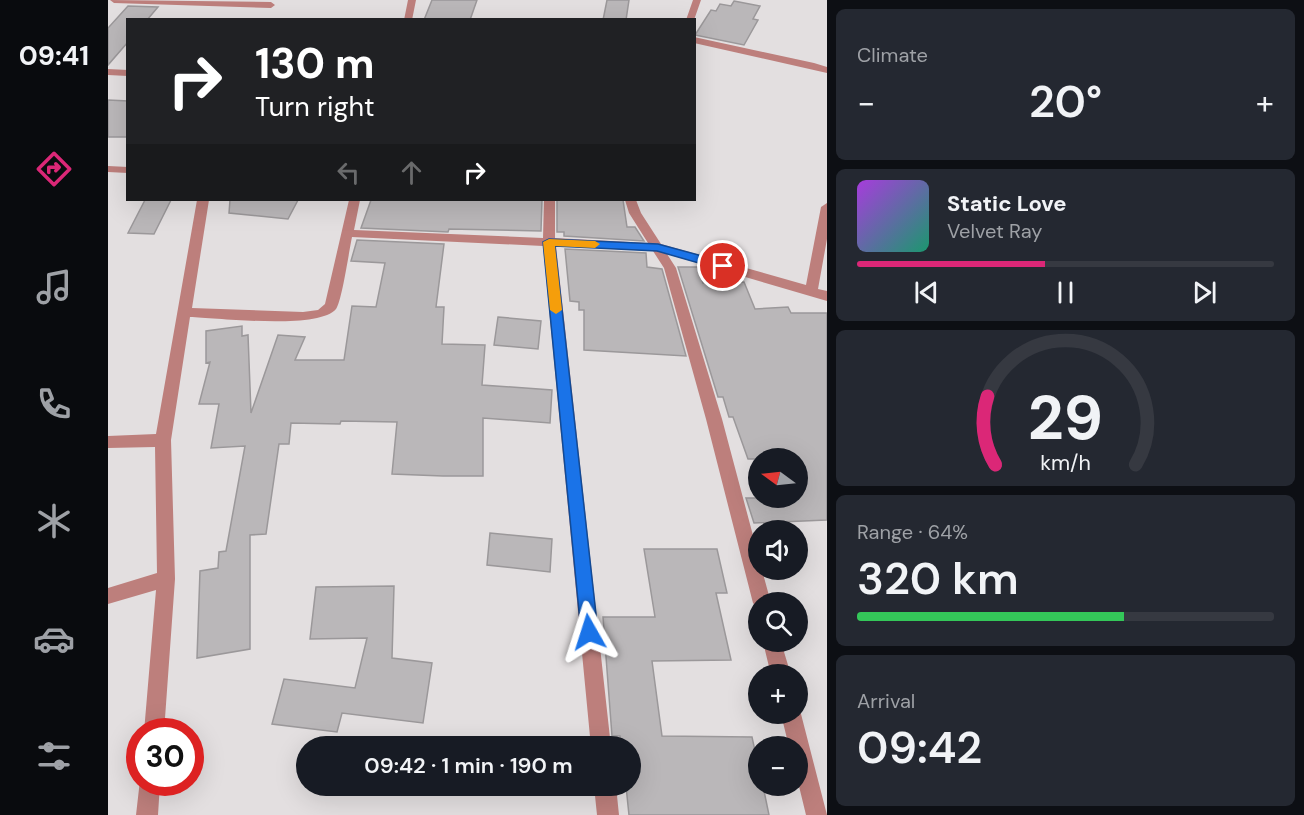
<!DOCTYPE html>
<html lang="en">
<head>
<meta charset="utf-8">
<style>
  :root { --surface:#171b24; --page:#242831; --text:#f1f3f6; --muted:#9ea1a6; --line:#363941; --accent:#db2777 }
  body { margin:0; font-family:"DM Sans",sans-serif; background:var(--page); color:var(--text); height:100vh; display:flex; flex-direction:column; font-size:22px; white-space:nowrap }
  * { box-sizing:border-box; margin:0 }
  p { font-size:20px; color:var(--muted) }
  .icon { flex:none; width:33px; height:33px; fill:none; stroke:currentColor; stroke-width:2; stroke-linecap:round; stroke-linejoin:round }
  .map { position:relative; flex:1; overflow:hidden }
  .panel { display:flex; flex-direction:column; gap:9px; padding:9px; background:#0d0f14; width:477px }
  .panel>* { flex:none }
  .banner { position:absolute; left:18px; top:18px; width:570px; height:183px; border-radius:0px; box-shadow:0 6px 24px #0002; background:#202124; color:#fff; overflow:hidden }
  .needle { width:39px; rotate:285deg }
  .fabs { position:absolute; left:640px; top:448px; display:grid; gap:12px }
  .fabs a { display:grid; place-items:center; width:60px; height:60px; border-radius:50%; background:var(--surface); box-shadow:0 6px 24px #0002; font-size:30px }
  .speed { position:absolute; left:18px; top:718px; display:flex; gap:12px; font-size:30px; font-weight:700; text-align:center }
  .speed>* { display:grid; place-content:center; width:78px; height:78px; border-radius:50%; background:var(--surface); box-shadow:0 6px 24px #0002; line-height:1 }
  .speed .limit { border:9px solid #d22; background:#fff; color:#111 }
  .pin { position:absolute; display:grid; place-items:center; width:51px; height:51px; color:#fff; margin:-26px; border:3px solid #fff; border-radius:50%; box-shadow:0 2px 6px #0007 }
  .me { position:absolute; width:66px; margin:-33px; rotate:354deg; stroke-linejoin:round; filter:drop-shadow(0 0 4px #0008) }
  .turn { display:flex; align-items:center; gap:21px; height:126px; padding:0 30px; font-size:27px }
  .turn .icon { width:78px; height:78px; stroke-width:2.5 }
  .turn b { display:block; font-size:42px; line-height:51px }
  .lanes { display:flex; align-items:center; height:57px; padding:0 30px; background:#0003; justify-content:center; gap:30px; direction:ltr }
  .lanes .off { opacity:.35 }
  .big { font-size:45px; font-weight:600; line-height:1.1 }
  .panel .card { flex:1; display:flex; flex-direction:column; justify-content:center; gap:9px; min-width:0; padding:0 21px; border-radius:9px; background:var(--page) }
  .panel .dial { align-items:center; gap:0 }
  .dial svg { height:156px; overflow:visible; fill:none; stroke:var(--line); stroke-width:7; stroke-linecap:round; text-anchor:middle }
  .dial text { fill:var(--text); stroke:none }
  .song { display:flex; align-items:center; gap:18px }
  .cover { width:72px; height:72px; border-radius:9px; background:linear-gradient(135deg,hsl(280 70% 55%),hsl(160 70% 35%)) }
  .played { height:6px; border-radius:3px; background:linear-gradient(90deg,var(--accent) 45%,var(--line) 45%) }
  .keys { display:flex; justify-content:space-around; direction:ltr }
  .heat { display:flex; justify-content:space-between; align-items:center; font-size:33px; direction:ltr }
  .charge { height:9px; border-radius:4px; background:linear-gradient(90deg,#34c759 64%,var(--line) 0) }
  .trip { position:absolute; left:188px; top:736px; width:345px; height:60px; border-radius:30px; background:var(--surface); box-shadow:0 6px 24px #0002; font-weight:600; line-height:60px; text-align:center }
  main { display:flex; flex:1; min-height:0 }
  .tab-bar { display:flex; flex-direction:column; width:108px; justify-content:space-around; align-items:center; background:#090b0e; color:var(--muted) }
  .tab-bar .icon { width:42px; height:42px }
  .tab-bar .current { color:var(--accent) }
  .tab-bar b { font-size:27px; color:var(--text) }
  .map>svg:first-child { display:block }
</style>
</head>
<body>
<main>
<nav class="tab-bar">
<b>09:41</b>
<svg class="icon current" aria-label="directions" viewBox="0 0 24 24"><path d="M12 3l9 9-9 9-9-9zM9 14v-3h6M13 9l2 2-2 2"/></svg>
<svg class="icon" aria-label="music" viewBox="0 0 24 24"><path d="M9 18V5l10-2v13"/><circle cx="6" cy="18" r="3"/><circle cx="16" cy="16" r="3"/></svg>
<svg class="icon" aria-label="phone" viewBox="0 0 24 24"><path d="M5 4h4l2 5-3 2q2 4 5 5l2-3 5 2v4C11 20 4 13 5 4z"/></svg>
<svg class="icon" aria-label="climate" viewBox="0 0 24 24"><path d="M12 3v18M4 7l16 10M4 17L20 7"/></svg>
<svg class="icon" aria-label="car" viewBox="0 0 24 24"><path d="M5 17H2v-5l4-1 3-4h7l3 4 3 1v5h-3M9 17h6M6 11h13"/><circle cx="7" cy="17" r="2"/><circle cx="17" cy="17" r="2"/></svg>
<svg class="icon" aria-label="filters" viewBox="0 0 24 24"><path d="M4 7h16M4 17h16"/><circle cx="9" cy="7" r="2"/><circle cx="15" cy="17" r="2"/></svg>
</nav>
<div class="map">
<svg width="719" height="815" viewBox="0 0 719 815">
  <rect width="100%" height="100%" fill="#e3dfe0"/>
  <path fill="#bab7b9" stroke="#9b989a" stroke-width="1.5" d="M 324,0 L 369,0 L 362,20 L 316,20 Z
    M 499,0 L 521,0 L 518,20 L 495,20 Z
    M 626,1 L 652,6 L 645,19 L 650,20 L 636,45 L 587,35 L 603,10 L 608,11 L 612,4 L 623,6 Z
    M 20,6 L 50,7 L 39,20 L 20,20 L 20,42 L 0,65 L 0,28 Z
    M 0,100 L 20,101 L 20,137 L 0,137 Z
    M 37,200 L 63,200 L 46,234 L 20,233 Z
    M 122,200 L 190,200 L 180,219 L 121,213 Z
    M 263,200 L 434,200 L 433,231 L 341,229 L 340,232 L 253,228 Z
    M 449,200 L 515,200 L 519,227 L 527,227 L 536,241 L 456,236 L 456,232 L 449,232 Z
    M 249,240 L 336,244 L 328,307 L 336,307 L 334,344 L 377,345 L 374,385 L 444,390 L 442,423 L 375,418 L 375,476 L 335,476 L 284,474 L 289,422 L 233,421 L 232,424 L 183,423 L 181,444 L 171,444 L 158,534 L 142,535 L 142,649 L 89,658 L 92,571 L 110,568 L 111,552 L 118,551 L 137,446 L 103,448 L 111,404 L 91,404 L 102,362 L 98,363 L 98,331 L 134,326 L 134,336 L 140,335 L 143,413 L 170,335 L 197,337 L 187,360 L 236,360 L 244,306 L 268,307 L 277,263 L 243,261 Z
    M 457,249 L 538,253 L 539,267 L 554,269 L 578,356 L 476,350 L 476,310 L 471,310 L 471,302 L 462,301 Z
    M 570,267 L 590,267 L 595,283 L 636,282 L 647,309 L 680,307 L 683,313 L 719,313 L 719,520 L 646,523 L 638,498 L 690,498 L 690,459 L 640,459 L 625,417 L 621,417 L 615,397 L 610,397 Z
    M 390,317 L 433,321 L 430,349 L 386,345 Z
    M 382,533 L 444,539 L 442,572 L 379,565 Z
    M 536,549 L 609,549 L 619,593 L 608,593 L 623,660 L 544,661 L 554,736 L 644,737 L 651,769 L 651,786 L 655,786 L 661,815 L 521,815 L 518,786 L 522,786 L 522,747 L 513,747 L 512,736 L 504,736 L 495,617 L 547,617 Z
    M 286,586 L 284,658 L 324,663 L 315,723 L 234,713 L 229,732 L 164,724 L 176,679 L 247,688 L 259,638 L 202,639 L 208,587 Z"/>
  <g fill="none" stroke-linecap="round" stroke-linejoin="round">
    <path fill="#bd7f7c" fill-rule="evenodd" d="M 2,0 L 163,2 L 167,5 L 163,8 L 6,3 Z
      M 300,0 L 308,0 L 304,20 L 296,20 Z
      M 585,0 L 593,0 L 586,20 L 578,20 Z
      M 586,37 L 706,63 L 719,67 L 719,73 L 586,43 Z
      M 0,69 L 20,70 L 20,76 L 0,75 Z
      M 0,166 L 20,167 L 20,173 L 0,172 Z
      M 89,200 L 101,200 L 84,308 L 195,312 L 210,310 L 217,304 L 241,200 L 252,200 L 246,230 L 435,238 L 436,200 L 447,200 L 447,238 L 540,243 L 521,213 L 517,200 L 528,200 L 533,213 L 553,244 L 698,285 L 713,207 L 719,203 L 719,239 L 710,289 L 719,291 L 719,301 L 559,254 L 568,268 L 614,419 L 651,558 L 651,570 L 654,570 L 663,603 L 651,603 L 651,610 L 645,603 L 598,419 L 556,268 L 545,251 L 448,246 L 503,747 L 483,747 L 435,246 L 244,237 C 241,251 234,301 228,309 C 211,330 111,318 82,317 L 63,440 L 67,579 L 56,732 L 36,732 L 48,590 L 0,604 L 0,588 L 49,573 L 47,447 L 0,448 L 0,436 L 48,434 Z
      M 655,642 L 673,642 L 683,675 L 663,675 Z
      M 690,707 L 693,714 L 719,815 L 698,815 L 690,782 L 690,747 L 681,747 L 673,714 L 690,714 Z
      M 32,780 L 32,783 L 52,783 L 50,815 L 28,815 Z
      M 486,786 L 508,786 L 511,815 L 489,815 Z"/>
  </g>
  <path fill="#1a73e8" stroke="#114b97" stroke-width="1.5" d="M 441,239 L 550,244 L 620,263 L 621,266 L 615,270 L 549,251 L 447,246 L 490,632 L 487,638 L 481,640 L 475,638 L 473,632 L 435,242 Z"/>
  <path fill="#f59e0b" d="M 441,239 L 487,241 L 492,244 L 487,248 L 447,246 L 454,310 L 448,314 L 442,310 L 435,242 Z"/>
</svg>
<div class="fabs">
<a><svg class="needle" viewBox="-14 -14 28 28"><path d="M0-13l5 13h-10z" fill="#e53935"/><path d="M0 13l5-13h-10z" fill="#9ea1a6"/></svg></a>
<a><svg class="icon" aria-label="sound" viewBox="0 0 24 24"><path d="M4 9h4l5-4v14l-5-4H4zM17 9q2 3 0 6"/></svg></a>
<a><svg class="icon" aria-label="search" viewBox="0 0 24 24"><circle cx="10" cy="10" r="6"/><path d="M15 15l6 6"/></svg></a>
<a>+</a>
<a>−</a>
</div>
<div class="speed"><div class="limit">30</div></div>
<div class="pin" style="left:615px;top:266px;background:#d93025"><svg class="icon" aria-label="arrive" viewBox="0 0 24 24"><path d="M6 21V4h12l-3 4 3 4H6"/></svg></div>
<svg class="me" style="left:481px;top:632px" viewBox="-20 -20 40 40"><path d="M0-17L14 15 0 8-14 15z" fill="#1a73e8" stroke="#fff" stroke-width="4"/></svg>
<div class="trip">09:42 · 1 min · 190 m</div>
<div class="banner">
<div class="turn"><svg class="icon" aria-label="right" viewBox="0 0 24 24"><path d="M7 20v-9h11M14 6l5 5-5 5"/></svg><div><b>130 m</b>Turn right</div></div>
<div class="lanes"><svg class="icon off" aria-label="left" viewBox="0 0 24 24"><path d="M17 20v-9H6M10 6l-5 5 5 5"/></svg><svg class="icon off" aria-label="ahead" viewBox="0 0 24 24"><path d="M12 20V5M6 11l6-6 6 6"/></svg><svg class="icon" aria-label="right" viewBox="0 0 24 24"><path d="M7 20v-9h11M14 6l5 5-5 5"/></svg></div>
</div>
</div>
<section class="panel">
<div class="card"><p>Climate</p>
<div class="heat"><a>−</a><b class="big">20°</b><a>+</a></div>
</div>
<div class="card">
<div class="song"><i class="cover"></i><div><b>Static Love</b><p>Velvet Ray</p></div></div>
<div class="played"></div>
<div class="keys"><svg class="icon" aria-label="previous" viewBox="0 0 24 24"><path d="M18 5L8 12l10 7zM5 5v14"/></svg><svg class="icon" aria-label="pause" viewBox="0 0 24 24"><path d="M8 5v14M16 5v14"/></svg><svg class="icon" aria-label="next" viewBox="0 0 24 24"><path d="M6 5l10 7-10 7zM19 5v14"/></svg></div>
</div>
<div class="card dial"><svg viewBox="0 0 100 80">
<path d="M14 69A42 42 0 1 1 86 69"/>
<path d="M14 69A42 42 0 0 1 10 34" stroke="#db2777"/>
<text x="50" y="56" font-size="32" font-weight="700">29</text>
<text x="50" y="72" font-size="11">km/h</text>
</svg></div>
<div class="card"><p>Range · 64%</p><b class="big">320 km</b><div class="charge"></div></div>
<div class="card"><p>Arrival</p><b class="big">09:42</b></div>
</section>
</main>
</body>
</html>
